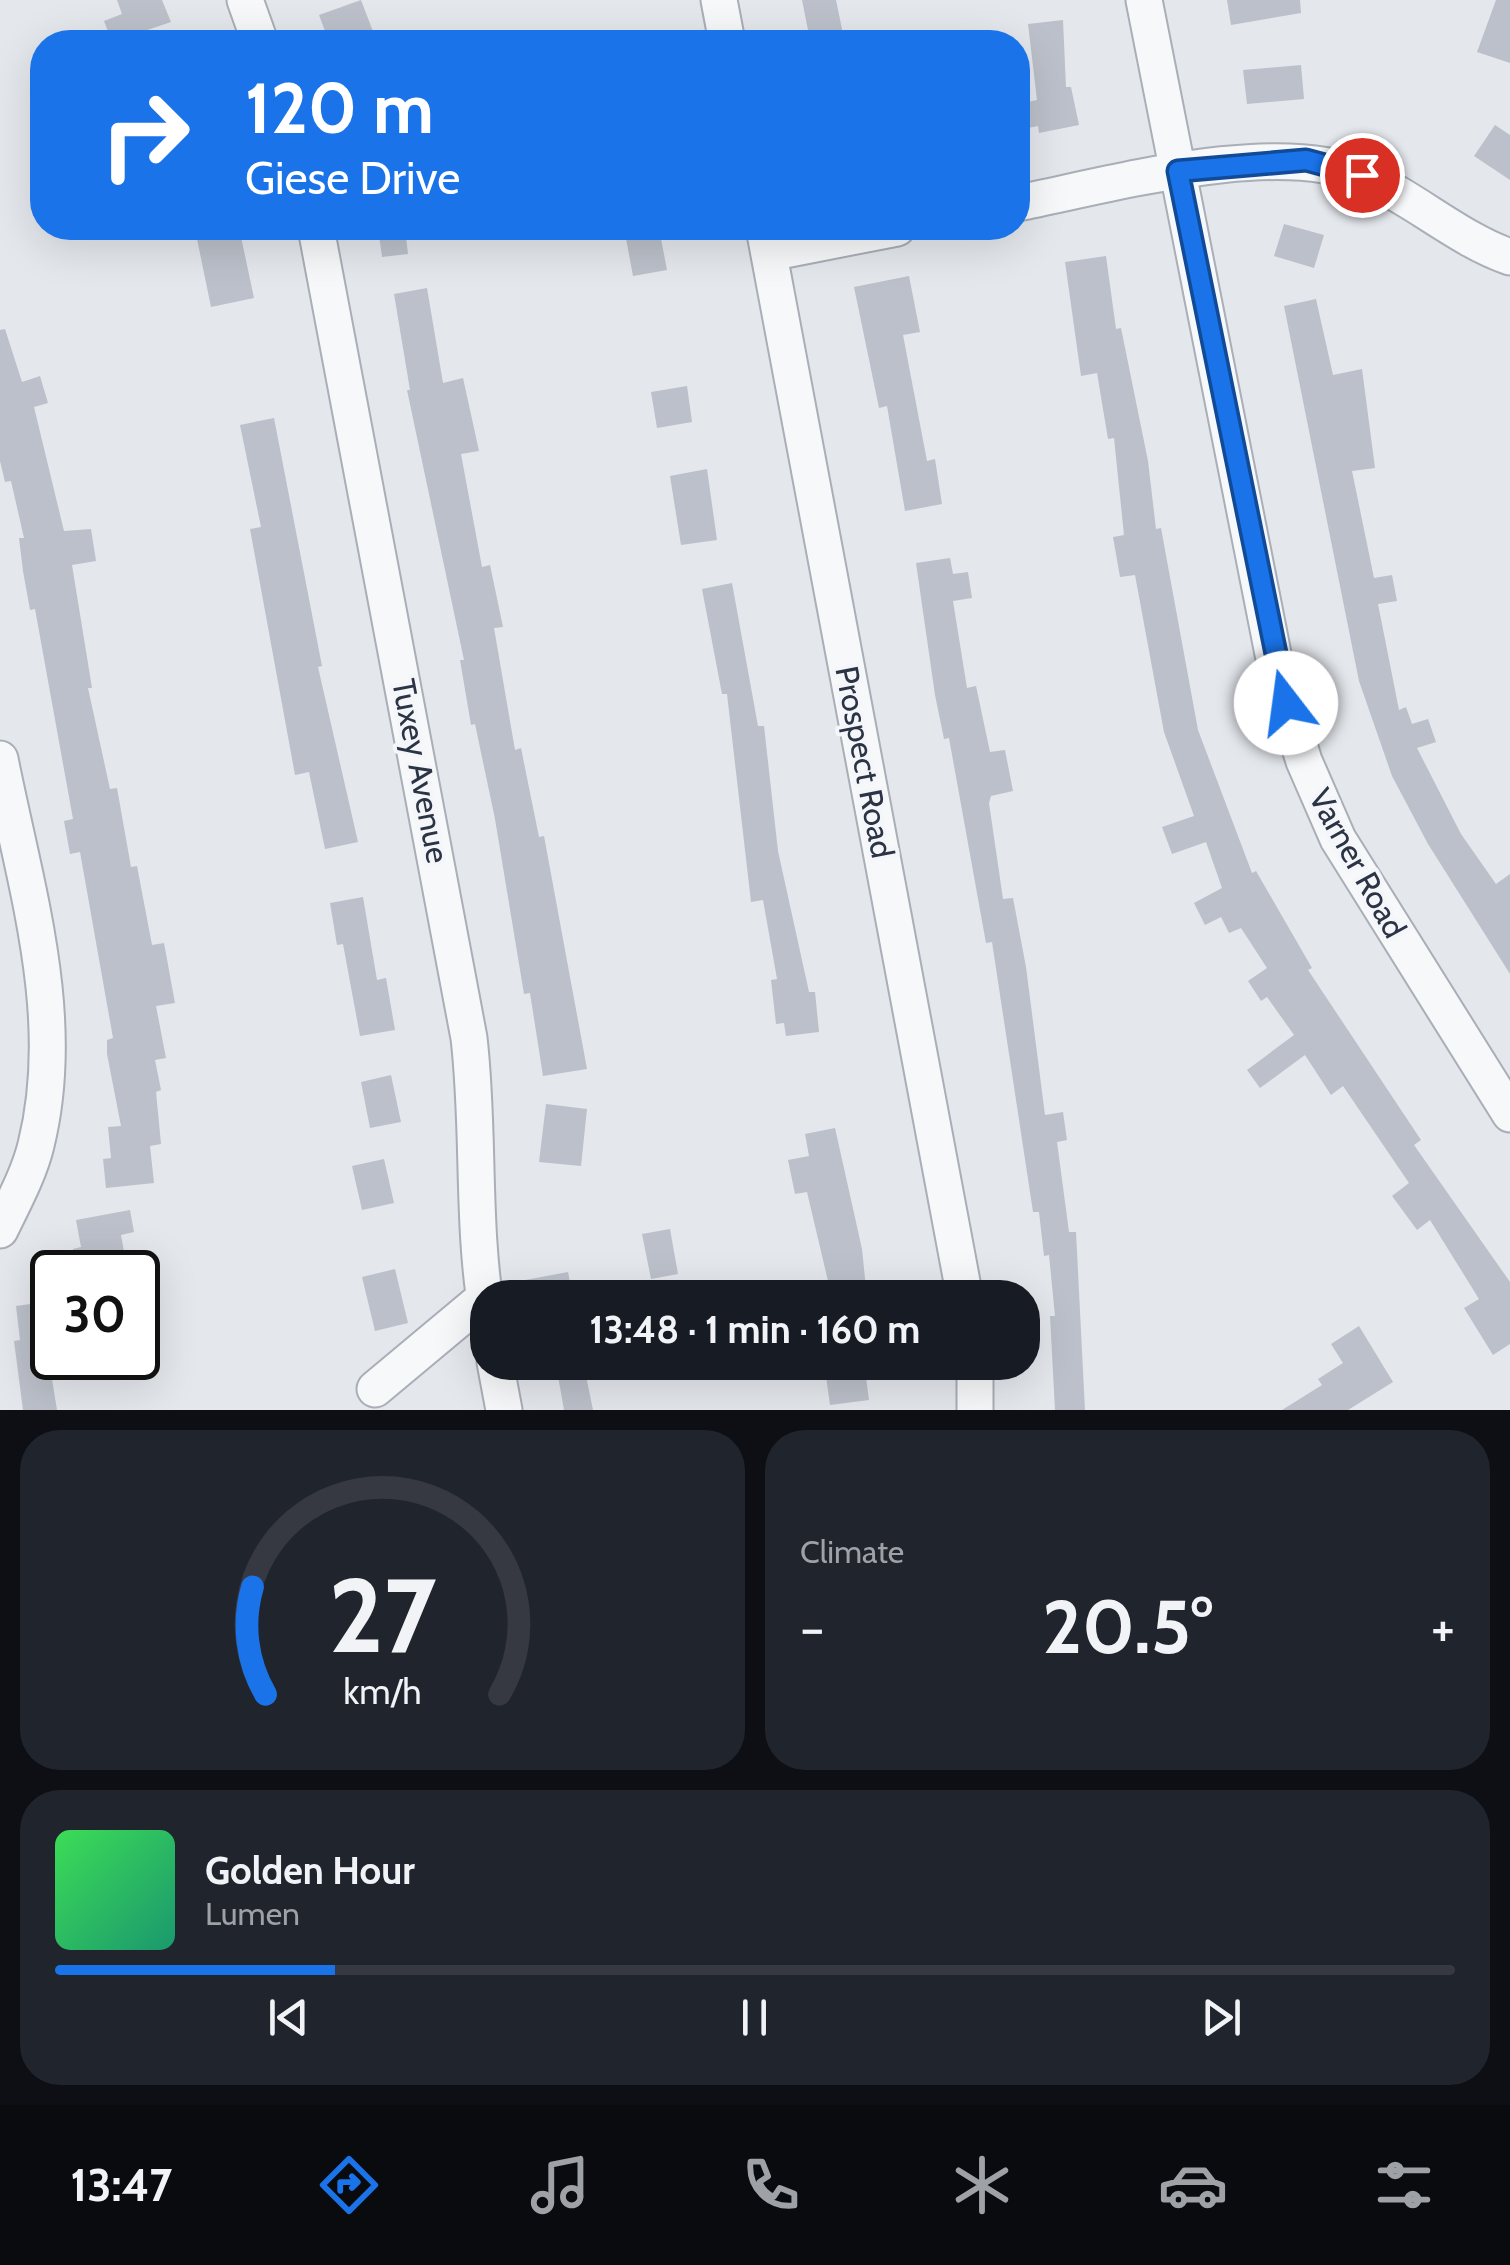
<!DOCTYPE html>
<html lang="en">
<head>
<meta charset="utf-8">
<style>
  :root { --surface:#171b24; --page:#20242c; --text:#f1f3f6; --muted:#9ea1a6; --line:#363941; --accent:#1a73e8 }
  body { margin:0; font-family:Cabin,sans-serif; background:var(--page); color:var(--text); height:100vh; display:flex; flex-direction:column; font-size:38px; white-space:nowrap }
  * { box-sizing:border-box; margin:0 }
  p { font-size:32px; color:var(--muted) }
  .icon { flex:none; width:55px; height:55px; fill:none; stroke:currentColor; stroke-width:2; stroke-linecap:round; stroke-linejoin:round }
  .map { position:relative; height:1410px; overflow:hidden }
  .side { display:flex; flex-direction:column; gap:20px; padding:20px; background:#0d0f14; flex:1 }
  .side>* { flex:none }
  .guide { position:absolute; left:30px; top:30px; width:1000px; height:210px; border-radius:40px; box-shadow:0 10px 40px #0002; background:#1a73e8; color:#fff; overflow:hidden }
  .speed { position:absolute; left:30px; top:1250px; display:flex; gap:20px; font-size:50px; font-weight:700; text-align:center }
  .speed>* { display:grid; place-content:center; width:130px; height:130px; border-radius:50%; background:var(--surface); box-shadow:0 10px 40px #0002; line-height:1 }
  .speed .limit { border:5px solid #111; border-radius:15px; background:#fff; color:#111 }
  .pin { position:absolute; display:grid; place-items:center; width:85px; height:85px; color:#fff; margin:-42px; border:5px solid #fff; border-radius:50%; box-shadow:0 2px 10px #0007 }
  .me { position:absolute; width:110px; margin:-55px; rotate:345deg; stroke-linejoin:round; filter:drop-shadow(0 0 8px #0008) }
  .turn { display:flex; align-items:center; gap:35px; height:210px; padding:0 50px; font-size:45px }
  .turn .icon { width:130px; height:130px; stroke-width:2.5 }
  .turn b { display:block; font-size:70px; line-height:85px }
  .big { font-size:75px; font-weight:700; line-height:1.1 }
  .side .card { flex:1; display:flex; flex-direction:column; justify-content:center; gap:15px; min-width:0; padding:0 35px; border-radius:40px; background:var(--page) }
  .side .dial { align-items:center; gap:0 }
  .dial svg { height:260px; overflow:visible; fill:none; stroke:var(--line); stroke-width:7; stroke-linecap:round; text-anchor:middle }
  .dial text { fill:var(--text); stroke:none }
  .song { display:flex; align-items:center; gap:30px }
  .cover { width:120px; height:120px; border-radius:15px; background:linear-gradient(135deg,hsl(130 70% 55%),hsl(160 70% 35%)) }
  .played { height:10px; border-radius:5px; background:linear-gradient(90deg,var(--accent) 20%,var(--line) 20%) }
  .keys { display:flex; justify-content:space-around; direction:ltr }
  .heat { display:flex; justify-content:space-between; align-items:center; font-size:55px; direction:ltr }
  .side .tiles { flex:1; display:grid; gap:20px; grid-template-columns:1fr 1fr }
  .card:last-child { grid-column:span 2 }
  .trip { position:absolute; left:470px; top:1280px; width:570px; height:100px; border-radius:40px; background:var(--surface); box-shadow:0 10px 40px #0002; font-weight:700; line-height:100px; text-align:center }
  .dock { display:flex; height:160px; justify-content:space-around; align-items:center; background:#090b0e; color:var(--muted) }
  .dock .icon { width:70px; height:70px }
  .dock .current { color:var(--accent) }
  .dock b { font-size:45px; color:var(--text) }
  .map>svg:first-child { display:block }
</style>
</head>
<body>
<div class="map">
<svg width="1510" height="1410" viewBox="0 0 1510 1410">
  <rect width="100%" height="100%" fill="#e4e7ec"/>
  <path fill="#bbc0ca" d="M 117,0 L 162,0 L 171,22 L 112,42 L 104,21 L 122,14 Z
    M 361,0 L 377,42 L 329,42 L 319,15 Z
    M 802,0 L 836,0 L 843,34 L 810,40 Z
    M 1227,0 L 1300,0 L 1301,13 L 1231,25 Z
    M 1496,0 L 1510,0 L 1510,63 L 1477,52 Z
    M 1063,20 L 1066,87 L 1071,87 L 1079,125 L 1039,133 L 1038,126 L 1018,130 L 1018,104 L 1037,100 L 1028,24 Z
    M 1301,65 L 1304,99 L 1247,104 L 1243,70 Z
    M 1495,125 L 1510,135 L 1510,180 L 1474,156 Z
    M 1284,224 L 1324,235 L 1314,268 L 1274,256 Z
    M 378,228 L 405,228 L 408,254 L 382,257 Z
    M 659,228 L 667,270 L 633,276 L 625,233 Z
    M 240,232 L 254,298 L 211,307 L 197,239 Z
    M 1106,256 L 1116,329 L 1121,328 L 1148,461 L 1156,529 L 1161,528 L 1198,730 L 1252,873 L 1256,871 L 1312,968 L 1308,970 L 1421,1140 L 1414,1145 L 1510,1282 L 1510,1344 L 1493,1355 L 1464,1308 L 1479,1299 L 1430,1220 L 1417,1230 L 1392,1196 L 1409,1183 L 1343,1086 L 1331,1095 L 1305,1055 L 1260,1088 L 1247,1070 L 1294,1035 L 1267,997 L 1261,1001 L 1248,981 L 1267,968 L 1241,928 L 1229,933 L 1221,917 L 1205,925 L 1194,903 L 1222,888 L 1206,842 L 1172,854 L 1162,827 L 1194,816 L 1164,732 L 1135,575 L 1120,577 L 1113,537 L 1124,535 L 1114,438 L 1108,439 L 1097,373 L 1081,376 L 1065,262 Z
    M 909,276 L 920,332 L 903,335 L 927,461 L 935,459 L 942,504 L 905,511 L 887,406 L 879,408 L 854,287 Z
    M 427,288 L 443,383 L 463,378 L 479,451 L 461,454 L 482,567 L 490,565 L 503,627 L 494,628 L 515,750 L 521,748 L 539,837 L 544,836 L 587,1069 L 543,1076 L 530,993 L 524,994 L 495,819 L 475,724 L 471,725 L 460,660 L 464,660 L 407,390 L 410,390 L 394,294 Z
    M 1316,299 L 1333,375 L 1362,369 L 1375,468 L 1352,471 L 1374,578 L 1392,575 L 1397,601 L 1378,604 L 1399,710 L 1406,707 L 1412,724 L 1428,719 L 1436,742 L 1417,748 L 1461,834 L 1496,884 L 1510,874 L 1510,974 L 1428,844 L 1392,776 L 1359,681 L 1284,306 Z
    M 5,329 L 22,382 L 40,376 L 48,403 L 34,407 L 64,531 L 91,529 L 96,561 L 72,565 L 92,688 L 88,688 L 110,789 L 117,788 L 131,867 L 137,866 L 152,945 L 164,943 L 175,1003 L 156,1006 L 166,1058 L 155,1060 L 161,1090 L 156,1092 L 161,1144 L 150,1146 L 154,1183 L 106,1188 L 103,1159 L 111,1158 L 108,1127 L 121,1126 L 107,1054 L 107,1040 L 113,1038 L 80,852 L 70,854 L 64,821 L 73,819 L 35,609 L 30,610 L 23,571 L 19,538 L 24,538 L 11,481 L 5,482 L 0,461 L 0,330 Z
    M 687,386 L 692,422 L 657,428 L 651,392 Z
    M 274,418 L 322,666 L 318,667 L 358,842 L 325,849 L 309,772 L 295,775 L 250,529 L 261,527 L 240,425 Z
    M 707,469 L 717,540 L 681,545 L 670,476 Z
    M 950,558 L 953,574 L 968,572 L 972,598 L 953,601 L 967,688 L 976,686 L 990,752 L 1005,750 L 1013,791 L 991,796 L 989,803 L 1003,899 L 1013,898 L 1026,967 L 1045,1115 L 1063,1112 L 1067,1140 L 1057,1142 L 1069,1232 L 1076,1232 L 1085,1410 L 1055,1410 L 1050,1316 L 1055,1316 L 1049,1255 L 1044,1256 L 1039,1212 L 1033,1212 L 992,942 L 986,943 L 949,738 L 944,739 L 935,695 L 916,563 Z
    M 732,583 L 758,726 L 764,726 L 778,851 L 809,992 L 815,992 L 819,1032 L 786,1036 L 784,1023 L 776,1024 L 771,980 L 777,979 L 763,900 L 751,902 L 727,694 L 722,694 L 702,589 Z
    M 363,897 L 377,980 L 386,978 L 395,1030 L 360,1036 L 343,944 L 337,945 L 330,903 Z
    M 391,1075 L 401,1122 L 370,1128 L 361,1082 Z
    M 546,1104 L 587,1109 L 581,1166 L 539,1162 Z
    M 835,1128 L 862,1249 L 867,1298 L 832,1298 L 807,1192 L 795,1194 L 788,1160 L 809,1156 L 805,1134 Z
    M 384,1159 L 394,1203 L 362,1210 L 352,1166 Z
    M 130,1210 L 134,1232 L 121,1235 L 127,1268 L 77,1272 L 73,1249 L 81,1247 L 76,1220 Z
    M 670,1229 L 678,1274 L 651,1279 L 642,1234 Z
    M 395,1269 L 408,1323 L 375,1331 L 362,1277 Z
    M 568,1272 L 573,1298 L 506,1298 L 504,1284 Z
    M 52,1301 L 50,1367 L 57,1410 L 23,1410 L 14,1341 L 20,1340 L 16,1306 Z
    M 1359,1326 L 1393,1382 L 1348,1410 L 1282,1410 L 1322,1385 L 1318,1379 L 1343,1363 L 1331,1344 Z
    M 824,1362 L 864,1362 L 869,1400 L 830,1405 Z
    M 585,1371 L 593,1410 L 564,1410 L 558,1376 Z"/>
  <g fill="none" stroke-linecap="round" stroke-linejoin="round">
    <defs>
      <path id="street" d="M 245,0 L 260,42
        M 719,0 L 727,42
        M 1144,0 L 1277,674 L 1304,761 L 1338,839 L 1510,1114
        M 1018,203 C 1109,185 1276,138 1363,176 C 1414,198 1458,239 1510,257
        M 316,228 L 469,1038 C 480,1132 471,1226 488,1320
        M 764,228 L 965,1298
        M 769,253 L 897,228
        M 0,759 C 25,885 68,1017 36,1145 C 29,1174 13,1203 0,1230
        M 495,1362 L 504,1410
        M 975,1362 L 975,1410
        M 375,1389 L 484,1298"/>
    </defs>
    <use href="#street" stroke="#a9aeb7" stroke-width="39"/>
    <use href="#street" stroke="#f7f8fa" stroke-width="35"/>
  </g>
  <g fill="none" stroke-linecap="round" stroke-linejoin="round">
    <defs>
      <path id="route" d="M 1286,703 L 1178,171 L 1306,160 L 1362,175"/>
    </defs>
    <use href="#route" stroke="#114b97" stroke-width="25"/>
    <use href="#route" stroke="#1a73e8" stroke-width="18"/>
  </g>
  <g text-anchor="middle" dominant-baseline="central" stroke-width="8" stroke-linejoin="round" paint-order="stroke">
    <g font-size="32" fill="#2b3445" stroke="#f4f6f9">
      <text transform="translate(865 762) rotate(79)">Prospect Road</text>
      <text transform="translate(421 771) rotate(79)">Tuxey Avenue</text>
      <text transform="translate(1358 863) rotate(61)">Varner Road</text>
    </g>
  </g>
</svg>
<div class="speed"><div class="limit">30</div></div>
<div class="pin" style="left:1362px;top:175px;background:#d93025"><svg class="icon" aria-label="arrive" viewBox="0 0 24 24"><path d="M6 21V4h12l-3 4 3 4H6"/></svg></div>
<svg class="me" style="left:1286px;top:703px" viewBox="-20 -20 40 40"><circle r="19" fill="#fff"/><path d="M0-13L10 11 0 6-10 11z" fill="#1a73e8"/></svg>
<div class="trip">13:48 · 1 min · 160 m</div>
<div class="guide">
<div class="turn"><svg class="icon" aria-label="right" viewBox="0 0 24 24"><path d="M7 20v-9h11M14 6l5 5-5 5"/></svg><div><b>120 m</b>Giese Drive</div></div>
</div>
</div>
<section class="side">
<div class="tiles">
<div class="card dial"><svg viewBox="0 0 100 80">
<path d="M14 69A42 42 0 1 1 86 69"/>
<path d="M14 69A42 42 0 0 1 10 36" stroke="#1a73e8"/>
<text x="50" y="56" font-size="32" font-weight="700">27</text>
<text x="50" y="72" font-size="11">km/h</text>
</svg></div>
<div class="card"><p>Climate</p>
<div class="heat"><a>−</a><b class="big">20.5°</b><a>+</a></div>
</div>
<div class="card">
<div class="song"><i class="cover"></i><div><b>Golden Hour</b><p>Lumen</p></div></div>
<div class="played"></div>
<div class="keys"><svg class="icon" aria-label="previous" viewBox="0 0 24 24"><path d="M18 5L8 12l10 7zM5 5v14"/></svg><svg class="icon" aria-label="pause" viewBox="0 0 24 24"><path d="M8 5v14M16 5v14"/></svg><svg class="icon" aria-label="next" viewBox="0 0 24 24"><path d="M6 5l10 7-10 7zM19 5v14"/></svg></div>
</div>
</div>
</section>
<nav class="dock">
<b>13:47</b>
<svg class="icon current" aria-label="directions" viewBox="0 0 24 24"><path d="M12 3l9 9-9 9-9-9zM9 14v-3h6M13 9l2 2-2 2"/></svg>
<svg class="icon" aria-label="music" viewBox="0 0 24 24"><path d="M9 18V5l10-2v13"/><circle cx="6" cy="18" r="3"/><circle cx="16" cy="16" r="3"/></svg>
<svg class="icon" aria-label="phone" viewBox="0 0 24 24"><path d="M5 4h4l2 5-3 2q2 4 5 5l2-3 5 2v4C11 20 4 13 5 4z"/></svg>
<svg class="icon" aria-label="climate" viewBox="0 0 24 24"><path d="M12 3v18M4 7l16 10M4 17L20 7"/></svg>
<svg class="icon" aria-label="car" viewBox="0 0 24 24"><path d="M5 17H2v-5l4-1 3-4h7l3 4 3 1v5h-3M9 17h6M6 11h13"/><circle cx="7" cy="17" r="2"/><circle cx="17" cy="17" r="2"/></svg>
<svg class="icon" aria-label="filters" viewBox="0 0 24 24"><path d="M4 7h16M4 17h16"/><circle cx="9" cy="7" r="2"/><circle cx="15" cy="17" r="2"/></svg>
</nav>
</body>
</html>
